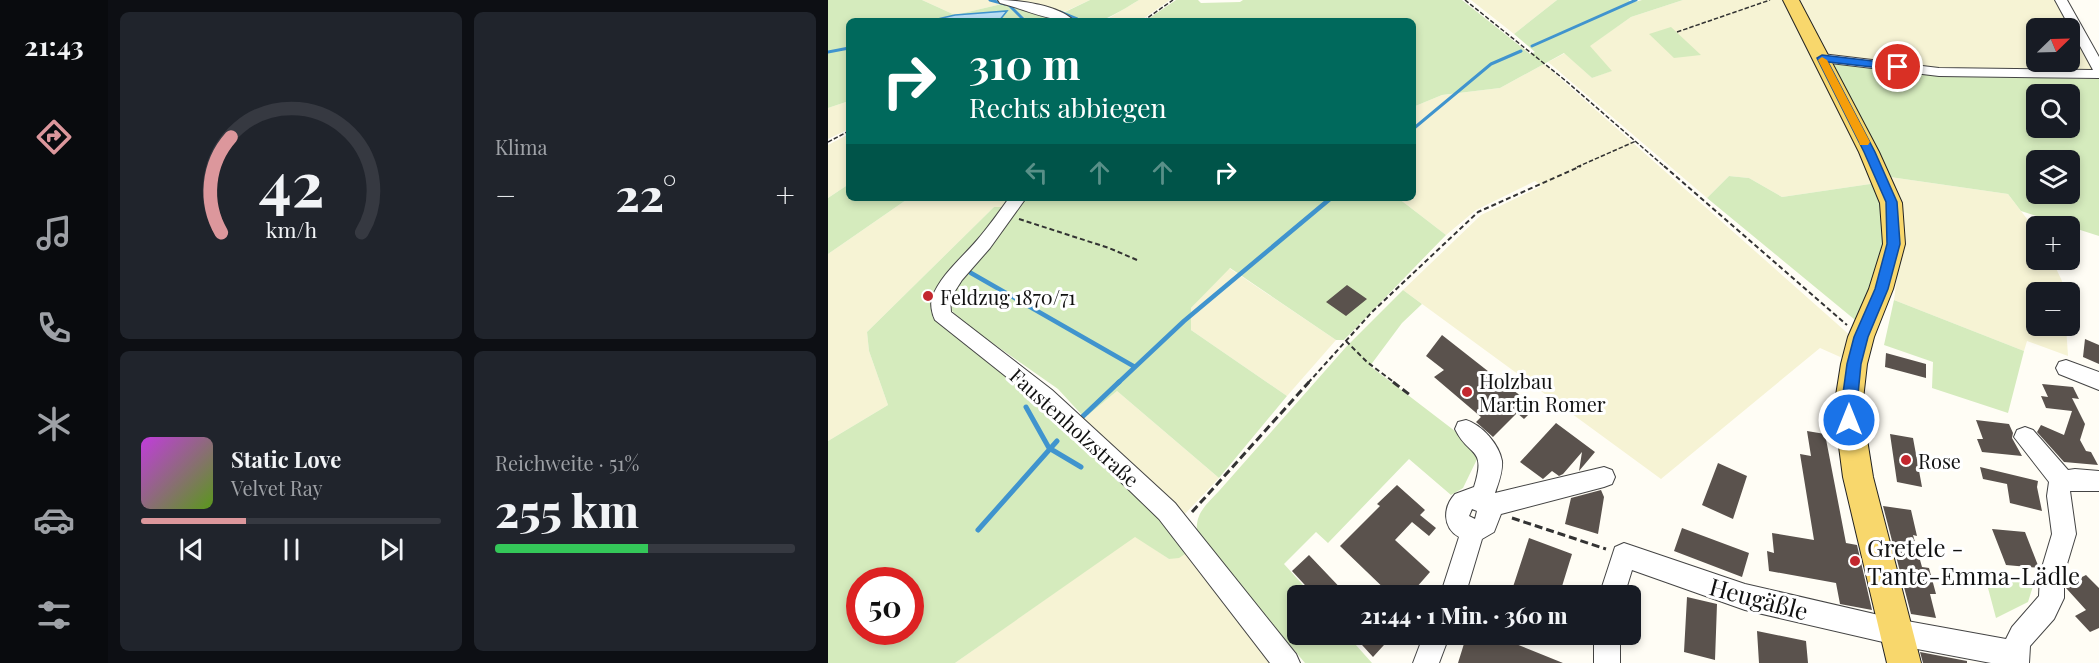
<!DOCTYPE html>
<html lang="de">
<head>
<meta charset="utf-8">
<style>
  :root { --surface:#171b24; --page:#20242c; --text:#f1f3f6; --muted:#9ea1a6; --line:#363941; --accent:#dc979c }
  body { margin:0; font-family:"Playfair Display",serif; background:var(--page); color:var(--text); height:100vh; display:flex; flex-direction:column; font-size:22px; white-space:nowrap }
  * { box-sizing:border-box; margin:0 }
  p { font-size:20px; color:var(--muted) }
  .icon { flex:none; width:33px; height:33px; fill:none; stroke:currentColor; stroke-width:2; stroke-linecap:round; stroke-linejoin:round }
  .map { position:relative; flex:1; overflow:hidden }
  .sheet { display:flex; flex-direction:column; gap:12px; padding:12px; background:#0d0f14; width:720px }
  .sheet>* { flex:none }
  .banner { position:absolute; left:18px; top:18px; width:570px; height:183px; border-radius:9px; box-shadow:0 3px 9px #0003; background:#00695c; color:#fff; overflow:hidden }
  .needle { width:39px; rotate:67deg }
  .tools { position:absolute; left:1198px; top:18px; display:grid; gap:12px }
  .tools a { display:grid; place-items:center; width:54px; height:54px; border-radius:9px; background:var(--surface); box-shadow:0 3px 9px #0003; font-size:30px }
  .speed { position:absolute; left:18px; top:567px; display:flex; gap:12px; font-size:30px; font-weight:700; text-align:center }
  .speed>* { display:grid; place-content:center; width:78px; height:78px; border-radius:50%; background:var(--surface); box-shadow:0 3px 9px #0003; line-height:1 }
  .speed .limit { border:9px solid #d22; background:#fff; color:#111 }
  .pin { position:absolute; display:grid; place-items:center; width:51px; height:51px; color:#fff; margin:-26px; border:3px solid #fff; border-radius:50%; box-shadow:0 2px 6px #0007 }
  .me { position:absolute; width:66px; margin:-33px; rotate:0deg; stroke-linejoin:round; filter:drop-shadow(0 0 4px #0008) }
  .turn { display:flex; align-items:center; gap:21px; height:126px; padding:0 24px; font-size:27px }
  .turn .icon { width:78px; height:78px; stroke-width:2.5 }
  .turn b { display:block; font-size:42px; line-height:51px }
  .lanes { display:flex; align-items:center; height:57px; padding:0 24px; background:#0003; justify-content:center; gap:30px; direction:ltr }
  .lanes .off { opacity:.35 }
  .big { font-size:45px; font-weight:800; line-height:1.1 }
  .sheet .card { flex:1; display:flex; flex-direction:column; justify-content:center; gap:9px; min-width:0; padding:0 21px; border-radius:9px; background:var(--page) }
  .sheet .dial { align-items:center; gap:0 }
  .dial svg { height:156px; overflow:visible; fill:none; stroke:var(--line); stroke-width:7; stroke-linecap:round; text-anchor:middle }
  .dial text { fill:var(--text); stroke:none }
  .song { display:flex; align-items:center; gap:18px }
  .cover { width:72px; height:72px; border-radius:9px; background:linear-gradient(135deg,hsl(290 70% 55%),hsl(90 70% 35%)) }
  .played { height:6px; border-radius:3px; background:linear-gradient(90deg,var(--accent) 35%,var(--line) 35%) }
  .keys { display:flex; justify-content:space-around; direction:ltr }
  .heat { display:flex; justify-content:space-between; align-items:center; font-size:33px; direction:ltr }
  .charge { height:9px; border-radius:4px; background:linear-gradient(90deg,#34c759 51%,var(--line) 0) }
  .sheet .tiles { flex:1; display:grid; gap:12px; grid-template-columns:repeat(2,1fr) }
  .trip { position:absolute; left:459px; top:585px; width:354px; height:60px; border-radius:9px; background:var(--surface); box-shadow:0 3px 9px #0003; font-weight:800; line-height:60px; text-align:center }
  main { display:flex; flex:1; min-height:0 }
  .tab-bar { display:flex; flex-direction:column; width:108px; justify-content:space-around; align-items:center; background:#090b0e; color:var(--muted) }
  .tab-bar .icon { width:42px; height:42px }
  .tab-bar .active { color:var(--accent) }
  .tab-bar b { font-size:27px; color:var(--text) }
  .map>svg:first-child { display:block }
</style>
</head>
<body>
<main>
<nav class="tab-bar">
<b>21:43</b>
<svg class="icon active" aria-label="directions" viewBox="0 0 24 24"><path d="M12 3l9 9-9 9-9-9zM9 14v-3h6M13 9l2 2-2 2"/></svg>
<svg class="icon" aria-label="music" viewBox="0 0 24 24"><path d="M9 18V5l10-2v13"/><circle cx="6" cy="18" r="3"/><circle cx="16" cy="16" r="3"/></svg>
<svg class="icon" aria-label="phone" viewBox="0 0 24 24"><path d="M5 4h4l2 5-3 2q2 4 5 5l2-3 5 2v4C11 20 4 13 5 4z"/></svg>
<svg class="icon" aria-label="climate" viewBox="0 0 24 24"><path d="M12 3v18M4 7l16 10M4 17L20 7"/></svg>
<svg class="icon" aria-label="car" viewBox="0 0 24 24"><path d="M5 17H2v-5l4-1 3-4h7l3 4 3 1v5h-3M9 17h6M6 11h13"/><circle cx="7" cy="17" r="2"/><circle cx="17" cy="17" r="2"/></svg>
<svg class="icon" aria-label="filters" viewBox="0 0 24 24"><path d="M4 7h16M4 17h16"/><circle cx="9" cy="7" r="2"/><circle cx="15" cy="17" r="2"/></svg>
</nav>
<section class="sheet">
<div class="tiles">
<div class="card dial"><svg viewBox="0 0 100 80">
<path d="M14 69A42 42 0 1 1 86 69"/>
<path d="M14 69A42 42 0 0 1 19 20" stroke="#dc979c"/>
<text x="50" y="56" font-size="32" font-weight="700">42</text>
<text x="50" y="72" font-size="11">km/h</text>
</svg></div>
<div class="card"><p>Klima</p>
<div class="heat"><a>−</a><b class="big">22°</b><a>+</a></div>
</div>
<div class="card">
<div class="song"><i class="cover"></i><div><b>Static Love</b><p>Velvet Ray</p></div></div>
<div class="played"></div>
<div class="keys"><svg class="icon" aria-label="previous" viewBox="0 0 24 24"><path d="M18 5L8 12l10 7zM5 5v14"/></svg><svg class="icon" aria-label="pause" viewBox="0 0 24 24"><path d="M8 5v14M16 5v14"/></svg><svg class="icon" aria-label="next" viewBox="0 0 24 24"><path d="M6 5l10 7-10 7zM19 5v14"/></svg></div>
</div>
<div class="card"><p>Reichweite · 51%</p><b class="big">255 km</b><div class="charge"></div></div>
</div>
</section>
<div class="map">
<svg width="1271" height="663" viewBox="0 0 1271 663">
  <rect width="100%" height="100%" fill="#fffdf5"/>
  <path fill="#f6f3d4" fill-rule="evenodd" d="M 94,0 L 165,0 L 178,3 L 127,15 Z
    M 191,0 L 262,0 L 234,13 L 190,1 Z
    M 311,0 L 342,0 L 312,21 L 276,21 Z
    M 643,0 L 729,0 L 686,34 Z
    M 855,0 L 960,0 L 1049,183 L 954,197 L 921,178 L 901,176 L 879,198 L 720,62 L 737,53 L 764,78 L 783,71 L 761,46 L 803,17 Z
    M 967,0 L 1229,0 L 1270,72 L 1117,71 L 997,55 ZM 1209,28 L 1242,28 L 1242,62 L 1209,62 Z
    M 716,64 L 1025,338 L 1019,360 L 992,348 L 833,479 L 575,290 L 653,215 L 714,186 L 707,181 L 648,210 L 618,235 L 570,198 L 585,198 L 585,107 L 614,95 L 672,88 Z
    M 21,101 L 21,129 L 0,139 L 0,108 Z
    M 21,134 L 21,184 L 0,198 L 0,145 Z
    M 1062,177 L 1180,194 L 1209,232 L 1209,260 L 1224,260 L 1234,281 L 1235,292 L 1209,292 L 1209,326 L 1238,326 L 1240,356 L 1199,341 L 1196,351 L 1066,300 L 1073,246 Z
    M 81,198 L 187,198 L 179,207 L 166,207 L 39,332 L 41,351 L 60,405 L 0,441 L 0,254 Z
    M 401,268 L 508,340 L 459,396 L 363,330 L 363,308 Z
    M 289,391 L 391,478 L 355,516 L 255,419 Z
    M 307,536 L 341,559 L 360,552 L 447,663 L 127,663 Z"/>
  <path fill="#d5ebbd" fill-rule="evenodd" d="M 0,0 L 94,0 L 127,15 L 178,3 L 220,14 L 234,21 L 171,21 L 178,11 L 127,15 L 101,21 L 21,21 L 21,101 L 0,108 Z
    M 262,0 L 311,0 C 284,16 265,32 235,13 Z
    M 348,0 L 370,0 L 373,3 L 412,2 L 415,0 L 634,0 L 702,54 L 707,52 L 686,34 L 729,0 L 801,0 L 803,3 L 814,0 L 855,0 L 803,17 L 762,46 L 784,71 L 764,78 L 736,53 L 672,88 L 614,95 L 585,107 L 585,21 L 317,21 Z
    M 843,27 L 873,55 L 846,58 L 821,34 Z
    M 1002,63 L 1118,76 L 1271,79 L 1271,236 L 1193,211 L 1180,194 L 1062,177 ZM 1209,94 L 1242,94 L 1242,128 L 1209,128 ZM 1209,160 L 1242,160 L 1242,194 L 1209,194 Z
    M 901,176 L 921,178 L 954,197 L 1049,183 L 1060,244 L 1032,324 L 879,198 Z
    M 21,184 L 21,198 L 81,198 L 0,254 L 0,198 Z
    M 195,198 L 570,198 L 618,235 L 516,340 L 508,340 L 402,268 L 363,308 L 363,330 L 459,396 L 391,478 L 289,391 L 260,415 L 254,415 L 230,389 L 136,323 L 123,310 L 123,296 L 135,275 Z
    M 166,207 L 179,207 L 106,300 L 186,379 L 336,516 L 360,552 L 351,558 L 341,559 L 307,537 L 127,663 L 0,663 L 0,441 L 60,405 L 41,351 L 39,332 ZM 32,580 L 82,580 L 82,632 L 32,632 Z
    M 575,290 L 594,304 L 574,323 L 542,366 L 653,451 L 635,488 L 623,495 L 581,459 L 500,543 L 488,532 L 456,564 L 484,595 L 470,596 L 470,634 L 519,635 L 544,663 L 477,663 L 370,537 C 365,515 377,506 391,491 L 518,347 Z
    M 1066,300 L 1196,351 L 1180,413 L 1104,388 L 1105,362 L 1056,345 Z
    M 1156,573 L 1205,586 L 1200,602 L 1168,618 Z"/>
  <path fill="#badff6" stroke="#4094ce" stroke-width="1.5" d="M 179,11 L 171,21 L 101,21 L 127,15 Z"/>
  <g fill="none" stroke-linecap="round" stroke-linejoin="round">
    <path stroke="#4094ce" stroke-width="3" d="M 162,0 L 177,4
      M 181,5 L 196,20
      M 232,12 L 249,19
      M 172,20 L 200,21
      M 704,46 L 808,0
      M 0,52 L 21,48
      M 585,129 L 663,64 L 693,51"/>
    <path stroke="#4094ce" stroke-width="4.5" d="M 143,273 L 307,367
      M 290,383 L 356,321 L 503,198"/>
    <path stroke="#4094ce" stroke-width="5" d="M 198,407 L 221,448 L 253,467
      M 251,420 L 291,382
      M 150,530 L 229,441"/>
  </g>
  <path fill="#5a524d" d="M 519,285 L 539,299 L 518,316 L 498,302 Z
    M 614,335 L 670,379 L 708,407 L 696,419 L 689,413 L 665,437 L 648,422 L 653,417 L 606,377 L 616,370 L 598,356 Z
    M 1257,339 L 1271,345 L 1271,364 L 1255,357 Z
    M 1058,353 L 1098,364 L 1098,378 L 1057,367 Z
    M 1214,384 L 1245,387 L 1251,399 L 1244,398 L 1257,424 L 1252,440 L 1258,451 L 1263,452 L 1270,465 L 1236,462 L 1209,432 L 1213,425 L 1236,435 L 1244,411 L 1218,408 L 1213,396 L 1220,397 Z
    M 1148,420 L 1181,424 L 1185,433 L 1184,438 L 1194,456 L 1154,452 L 1149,439 L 1155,439 Z
    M 728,423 L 767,452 L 751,471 L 754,452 L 735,474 L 731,476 L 724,471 L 715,479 L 692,462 Z
    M 979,431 L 997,434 L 1018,543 L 1029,545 L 1044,610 L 1012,604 L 1008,583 L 941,571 L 939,551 L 946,553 L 944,533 L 986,540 L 972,454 L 983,456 Z
    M 1062,434 L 1085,438 L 1094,487 L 1069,482 Z
    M 890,463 L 919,476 L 905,519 L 874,505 Z
    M 1152,467 L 1210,481 L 1209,487 L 1214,511 L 1182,503 L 1179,484 L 1155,479 Z
    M 569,485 L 597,510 L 592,515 L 608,528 L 601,536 L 584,522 L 567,540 L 602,572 L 581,596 L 564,596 L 512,546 L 552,506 L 549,504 Z
    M 773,490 L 776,497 L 770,534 L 737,524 L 743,498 Z
    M 1055,506 L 1083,510 L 1089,536 L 1085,535 L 1094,567 L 1101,568 L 1108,594 L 1102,594 L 1108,618 L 1083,614 Z
    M 854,528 L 921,553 L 914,577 L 846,551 Z
    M 1164,529 L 1197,532 L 1211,568 L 1178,565 Z
    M 701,538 L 744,554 L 731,596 L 682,596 Z
    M 481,555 L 520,596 L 487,596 L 464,571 Z
    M 1258,575 L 1271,588 L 1271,628 L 1262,632 L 1247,616 L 1258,610 L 1238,588 L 1238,585 Z
    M 859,597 L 889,604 L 887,660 L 856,652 Z
    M 929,631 L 978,641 L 980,663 L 931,663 Z
    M 524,634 L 566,634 L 545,657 Z
    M 639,634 L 663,634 L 735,663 L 630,663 Z
    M 1092,652 L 1139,661 L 1139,663 L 1095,663 Z"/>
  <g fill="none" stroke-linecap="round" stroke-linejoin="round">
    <defs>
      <path id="minor" d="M 170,0 C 191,0 231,5 246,21 C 221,21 196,9 172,3 Z
        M 1227,0 L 1239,0 L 1271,57 L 1271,78 L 1111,76 L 994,62 L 987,58 L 994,54 L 1111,68 L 1265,70 Z
        M 181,198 L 198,198 L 162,248 L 134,280 L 122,299 L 123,312 L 224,390 L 347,503 L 468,654 L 472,663 L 442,663 L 331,519 L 210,402 L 107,320 C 104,314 102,304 104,298 C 112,275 135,257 150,239 C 161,226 171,212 181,198 Z
        M 1238,360 L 1271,372 L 1271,390 L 1231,374 L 1228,368 L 1231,362 Z
        M 638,420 C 654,425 671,444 674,461 C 675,472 670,484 667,493 L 776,467 L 784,470 L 787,477 L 784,484 L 776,487 L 673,514 L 666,532 L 654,539 L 637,596 L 612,596 L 631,537 C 614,527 615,507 627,494 L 646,487 C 659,446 641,458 627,429 L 630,422 ZM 644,509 L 649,511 L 647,519 L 641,516 Z
        M 1197,427 L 1205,430 L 1240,470 L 1247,469 L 1271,471 L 1271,491 L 1242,491 L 1248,534 L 1236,574 L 1236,598 L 1226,619 L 1202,646 L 1201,663 L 1163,663 L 1068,645 L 917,610 L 804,570 L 796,596 L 771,596 L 787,547 L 796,543 L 917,584 L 1068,619 L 1178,639 L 1184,627 L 1211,596 L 1212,574 L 1224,534 L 1219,496 L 1221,482 L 1186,437 L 1189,430 Z
        M 596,634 L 622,634 L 611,663 L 585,663 Z
        M 766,634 L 792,634 L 792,663 L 766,663 Z"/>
      <path id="major" d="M 955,0 L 971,0 L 1051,152 L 1074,203 L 1077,244 L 1065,289 L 1046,337 L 1039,364 L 1034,408 L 1045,477 L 1093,663 L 1059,663 L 1015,477 L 1006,408 L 1013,364 L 1020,337 L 1041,289 L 1055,244 L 1052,203 L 1031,152 Z"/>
    </defs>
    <use href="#minor" stroke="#444" stroke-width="2"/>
    <use href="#major" stroke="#222" stroke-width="2"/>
    <path stroke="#333" stroke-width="1.5" stroke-dasharray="4.5 2" stroke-linecap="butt" d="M 637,0 L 738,81 L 837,167
      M 315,21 L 345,0
      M 849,32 L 942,0
      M 0,142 L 21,131
      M 749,167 L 808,141"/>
    <path stroke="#333" stroke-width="2" stroke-dasharray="5 3" stroke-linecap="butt" d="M 836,166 L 1019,325
      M 191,219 L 281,248 L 309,260
      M 518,341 L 539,362 L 567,383
      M 480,383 L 544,312 L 650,212 L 753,166"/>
    <path stroke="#333" stroke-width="3" stroke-dasharray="8 4" stroke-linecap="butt" d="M 565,382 L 582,395
      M 364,512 L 481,382
      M 684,518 L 778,549"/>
    <use href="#minor" fill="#fff" fill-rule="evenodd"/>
    <use href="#major" fill="#f8d76c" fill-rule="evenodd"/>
  </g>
  <path fill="#1a73e8" stroke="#114b97" stroke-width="1.5" d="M 994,55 L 1070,64 L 1075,67 L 1070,70 L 1000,62 L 1047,152 L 1069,202 L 1072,244 L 1060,289 L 1040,337 L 1033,364 L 1027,425 L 1021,427 L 1016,425 L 1013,408 L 1019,364 L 1026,337 L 1047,289 L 1059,244 L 1058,202 L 1036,152 L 989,58 Z"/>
  <path fill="#f59e0b" d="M 994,57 L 999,60 L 1042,142 L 1040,145 L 1032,145 L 1031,142 L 990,60 Z"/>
  <g fill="#c3272e" stroke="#fff" stroke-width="2">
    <circle cx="100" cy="296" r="6"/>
    <circle cx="639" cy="392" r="6"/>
    <circle cx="1078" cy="460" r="6"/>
    <circle cx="1027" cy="561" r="6"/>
  </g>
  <g text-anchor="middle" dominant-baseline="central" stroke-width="6" stroke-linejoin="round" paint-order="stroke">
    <g font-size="20" fill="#111" stroke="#fff" text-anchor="start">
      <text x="112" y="296">Feldzug 1870/71</text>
      <text x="651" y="380">Holzbau<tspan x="651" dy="23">Martin Romer</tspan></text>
      <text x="1090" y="460">Rose</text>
    </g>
    <g font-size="20" fill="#111" stroke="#fff">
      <text transform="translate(247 427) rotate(42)">Faustenholzstraße</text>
    </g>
    <g font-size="24" fill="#111" stroke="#fff" text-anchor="start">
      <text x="1039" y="547">Gretele -<tspan x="1039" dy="28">Tante-Emma-Lädle</tspan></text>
    </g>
    <g font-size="24" fill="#111" stroke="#fff">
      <text transform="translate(931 598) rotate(15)">Heugäßle</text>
    </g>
  </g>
</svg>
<div class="tools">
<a><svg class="needle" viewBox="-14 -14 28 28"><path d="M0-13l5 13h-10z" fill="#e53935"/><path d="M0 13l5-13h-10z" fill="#9ea1a6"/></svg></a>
<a><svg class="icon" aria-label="search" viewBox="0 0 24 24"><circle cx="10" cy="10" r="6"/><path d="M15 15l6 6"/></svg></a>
<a><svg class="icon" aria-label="layers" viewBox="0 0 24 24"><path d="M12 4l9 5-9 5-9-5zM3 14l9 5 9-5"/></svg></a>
<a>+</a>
<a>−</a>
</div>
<div class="speed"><div class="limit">50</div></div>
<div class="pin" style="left:1070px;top:67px;background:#d93025"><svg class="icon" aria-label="arrive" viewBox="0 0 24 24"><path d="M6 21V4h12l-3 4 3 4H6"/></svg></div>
<svg class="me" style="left:1021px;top:420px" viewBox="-20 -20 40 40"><circle r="17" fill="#1a73e8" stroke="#fff" stroke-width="3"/><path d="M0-11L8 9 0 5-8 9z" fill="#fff"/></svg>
<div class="trip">21:44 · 1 Min. · 360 m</div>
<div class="banner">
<div class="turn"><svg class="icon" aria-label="right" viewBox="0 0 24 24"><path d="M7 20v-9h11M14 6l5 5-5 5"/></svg><div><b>310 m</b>Rechts abbiegen</div></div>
<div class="lanes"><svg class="icon off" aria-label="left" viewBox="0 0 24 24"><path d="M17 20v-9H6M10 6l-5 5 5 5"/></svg><svg class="icon off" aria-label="ahead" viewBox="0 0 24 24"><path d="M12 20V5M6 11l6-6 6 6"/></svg><svg class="icon off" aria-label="ahead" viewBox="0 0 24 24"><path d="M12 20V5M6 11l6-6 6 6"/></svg><svg class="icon" aria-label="right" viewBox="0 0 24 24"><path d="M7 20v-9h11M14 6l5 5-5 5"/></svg></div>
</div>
</div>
</main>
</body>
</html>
